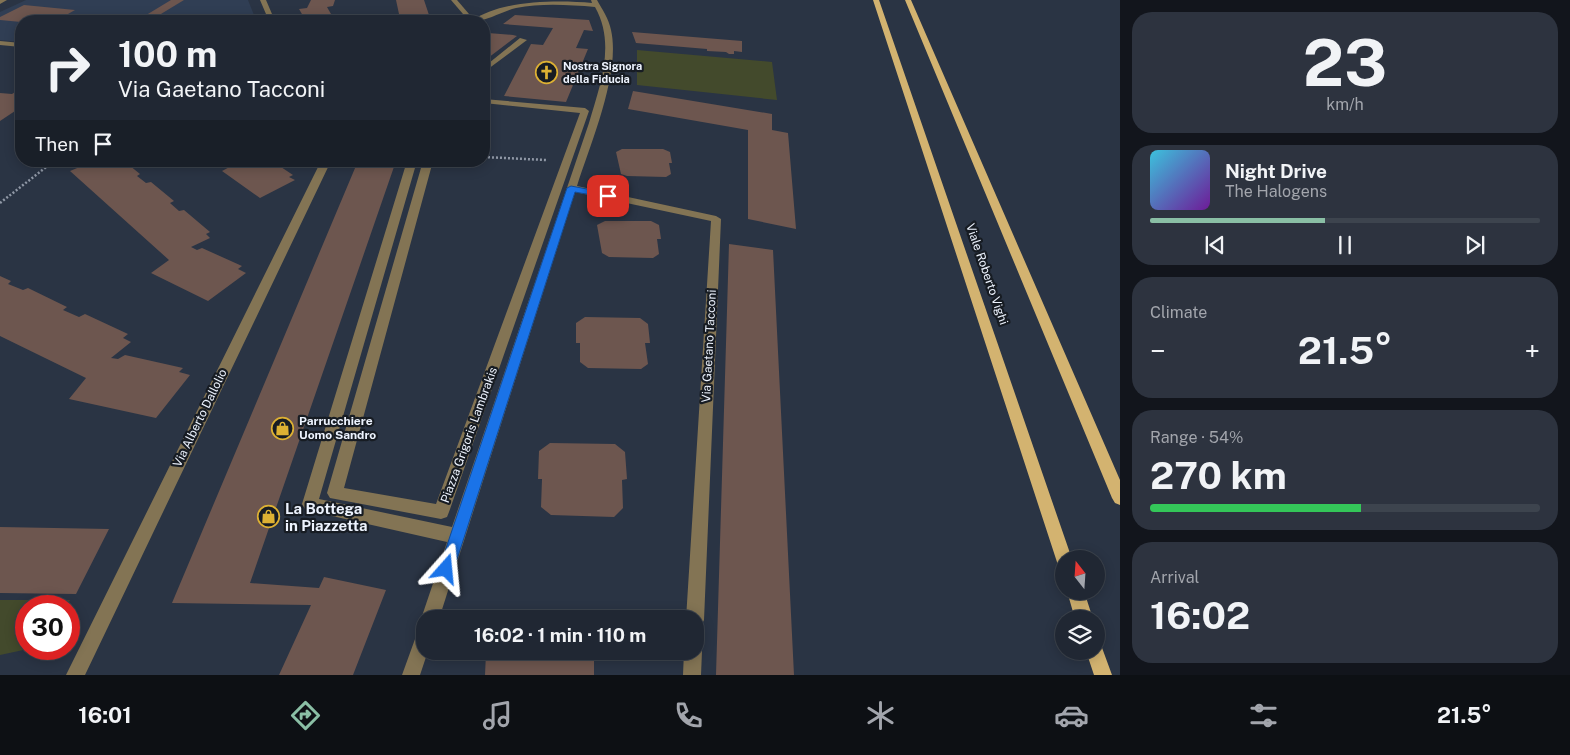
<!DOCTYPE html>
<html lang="en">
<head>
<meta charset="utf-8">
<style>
  :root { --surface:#202733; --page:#2d333f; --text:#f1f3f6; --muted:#a2a5ac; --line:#3d444e; --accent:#8abfa5 }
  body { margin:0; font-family:"Public Sans",sans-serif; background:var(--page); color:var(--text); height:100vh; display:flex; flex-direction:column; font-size:19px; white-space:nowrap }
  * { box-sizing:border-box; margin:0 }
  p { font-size:16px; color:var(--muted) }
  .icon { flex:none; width:28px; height:28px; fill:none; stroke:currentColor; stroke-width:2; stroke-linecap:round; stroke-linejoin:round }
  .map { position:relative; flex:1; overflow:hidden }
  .side { display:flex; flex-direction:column; gap:12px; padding:12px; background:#12151c; width:450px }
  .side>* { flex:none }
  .hud { position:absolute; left:15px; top:15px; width:475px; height:152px; border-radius:20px; box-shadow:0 2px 12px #0003,0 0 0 1px var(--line); background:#202733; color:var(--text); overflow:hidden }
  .needle { width:32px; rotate:343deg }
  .buttons { position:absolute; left:1055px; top:550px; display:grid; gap:10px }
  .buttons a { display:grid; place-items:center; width:50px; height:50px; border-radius:50%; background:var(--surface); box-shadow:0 2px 12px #0003,0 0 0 1px var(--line); font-size:25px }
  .speed { position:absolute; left:15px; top:595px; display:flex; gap:10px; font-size:25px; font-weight:700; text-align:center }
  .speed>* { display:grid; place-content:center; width:65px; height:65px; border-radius:50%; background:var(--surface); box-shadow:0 2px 12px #0003,0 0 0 1px var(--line); line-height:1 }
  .speed .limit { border:8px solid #d22; background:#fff; color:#111 }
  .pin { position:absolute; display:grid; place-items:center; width:42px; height:42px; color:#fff; margin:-21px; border-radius:10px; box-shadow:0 2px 8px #0006 }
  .me { position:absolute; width:55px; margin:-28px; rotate:18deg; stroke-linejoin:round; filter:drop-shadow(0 0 4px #0008) }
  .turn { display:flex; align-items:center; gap:18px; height:105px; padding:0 20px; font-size:22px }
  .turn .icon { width:65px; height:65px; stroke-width:2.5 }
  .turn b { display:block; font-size:35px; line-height:42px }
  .then { display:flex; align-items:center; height:48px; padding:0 20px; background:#0003; gap:10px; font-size:19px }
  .big { font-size:38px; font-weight:700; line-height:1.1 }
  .side .tile { flex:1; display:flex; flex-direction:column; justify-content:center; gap:8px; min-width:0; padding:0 18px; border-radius:20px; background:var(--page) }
  .side .dial { align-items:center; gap:0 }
  .dial b { font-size:65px; line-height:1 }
  .song { display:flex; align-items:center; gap:15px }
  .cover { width:60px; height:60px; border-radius:8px; background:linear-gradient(135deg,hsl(190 70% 55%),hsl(280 70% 35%)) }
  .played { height:5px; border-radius:2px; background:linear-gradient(90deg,var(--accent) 45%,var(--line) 45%) }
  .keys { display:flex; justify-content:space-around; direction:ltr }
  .heat { display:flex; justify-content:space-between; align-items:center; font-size:28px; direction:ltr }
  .charge { height:8px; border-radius:4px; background:linear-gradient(90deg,#34c759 54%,var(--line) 0) }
  .trip { position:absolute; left:416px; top:610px; width:288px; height:50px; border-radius:20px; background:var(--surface); box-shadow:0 2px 12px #0003,0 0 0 1px var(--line); font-weight:700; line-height:50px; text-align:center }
  .menu { display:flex; height:80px; justify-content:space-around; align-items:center; background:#0d1014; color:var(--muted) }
  .menu .icon { width:35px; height:35px }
  .menu .active { color:var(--accent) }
  .menu b { font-size:22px; color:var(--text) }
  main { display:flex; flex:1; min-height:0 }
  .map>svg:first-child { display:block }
</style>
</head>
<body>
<main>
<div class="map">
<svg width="1120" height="675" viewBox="0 0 1120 675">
  <rect width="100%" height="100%" fill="#2a3444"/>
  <path fill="#303e54" d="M 26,0 L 248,0 L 256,20 L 21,21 L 21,42 L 0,40 L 0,12 Z"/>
  <path fill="#434a2c" d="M 637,50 L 772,62 L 777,100 L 637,85 Z
    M 0,600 L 70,600 L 67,606 L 26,606 L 26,649 L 28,649 L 0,655 Z"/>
  <path fill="#6d564f" d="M 171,0 L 184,0 L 156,17 L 190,21 L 21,22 L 0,20 L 0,17 L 24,5 L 75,10 L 68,14 L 138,20 Z
    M 311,0 L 335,0 L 333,6 L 327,7 L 335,21 L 306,21 L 299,9 L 307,8 Z
    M 396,0 L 424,0 L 431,21 L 401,21 L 397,14 L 399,14 Z
    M 515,15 L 589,20 L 593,31 L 584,30 L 576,48 L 588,49 L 566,102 L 504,96 L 531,44 L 543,45 L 553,28 L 503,24 Z
    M 632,32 L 742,41 L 742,52 L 734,51 L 734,54 L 729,54 L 726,52 L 707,51 L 707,49 L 636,43 Z
    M 488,33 L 513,35 L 517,36 L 484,61 L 484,36 Z
    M 21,88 L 21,107 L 0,121 L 0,93 L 12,94 Z
    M 633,91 L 772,114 L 772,130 L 788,133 L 796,229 L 748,219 L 748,130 L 628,109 Z
    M 622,149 L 663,149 L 670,152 L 672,163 L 669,163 L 671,174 L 666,177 L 627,176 L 621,174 L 616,152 Z
    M 94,161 L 124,161 L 140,174 L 137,176 L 146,183 L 151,182 L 174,201 L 170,203 L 179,211 L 184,210 L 210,232 L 206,234 L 210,238 L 191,247 L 197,250 L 202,248 L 242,266 L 238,269 L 246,273 L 208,301 L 151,273 L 169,260 L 70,171 Z
    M 236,161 L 272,161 L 293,175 L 289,177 L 295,180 L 260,198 L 222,171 L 237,163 Z
    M 358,161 L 396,161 L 250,583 L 319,588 L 324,577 L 386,590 L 353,675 L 279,675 L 311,605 L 172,603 Z
    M 605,221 L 651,221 L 659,225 L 661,239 L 657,239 L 659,254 L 653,258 L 609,257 L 602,253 L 597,225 Z
    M 729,244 L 773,250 L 794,675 L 716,675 Z
    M 0,276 L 11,281 L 8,284 L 23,290 L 28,288 L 67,307 L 63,310 L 79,317 L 85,314 L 128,334 L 123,338 L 131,342 L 111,358 L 118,359 L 125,355 L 183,368 L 179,372 L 190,375 L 156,418 L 69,399 L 86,378 L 0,336 Z
    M 585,317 L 640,318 L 648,324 L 650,343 L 645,343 L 648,364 L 641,369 L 588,368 L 580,362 L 580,343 L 576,343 L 576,323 Z
    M 550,443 L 615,444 L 625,452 L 627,479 L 622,480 L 623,508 L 614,517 L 551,515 L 541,507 L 542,479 L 538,479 L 539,451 Z
    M 0,527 L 109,529 L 76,594 L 0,593 Z
    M 488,651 L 591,651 L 594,654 L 594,675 L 485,675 L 486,653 Z"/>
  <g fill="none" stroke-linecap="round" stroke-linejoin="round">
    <path stroke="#9098a6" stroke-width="2.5" stroke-dasharray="2 2" stroke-linecap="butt" d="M 484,157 L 546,160
      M 0,203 L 54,161"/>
    <path fill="#837454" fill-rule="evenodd" d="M 451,0 L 457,0 L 475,21 L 469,21 Z"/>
    <path fill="#837454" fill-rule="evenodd" d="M 0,0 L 7,0 L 0,4 Z
      M 260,0 L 266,0 L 275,21 L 269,21 Z
      M 591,0 L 597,0 C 602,9 609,19 611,30 C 621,73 590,145 577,186 L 716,216 L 721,219 L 704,620 L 701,626 L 695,629 L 695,619 L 686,619 L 711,221 L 575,192 L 439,619 L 425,619 L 425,651 L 428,651 L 420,675 L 402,675 L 419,628 L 424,625 L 421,619 L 447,542 L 310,511 L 305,509 L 302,504 L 407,161 L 417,161 L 319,499 L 452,527 L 589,123 C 600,85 616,44 595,7 C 569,5 542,3 516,8 C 502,11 486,22 472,21 C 500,0 557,0 592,3 Z
      M 520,38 L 527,40 L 484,72 L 484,67 Z
      M 0,41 L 21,43 L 21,47 L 0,45 Z
      M 484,99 L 585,108 L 589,111 L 449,512 L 447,517 L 441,519 L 330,498 L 327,493 L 423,161 L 433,161 L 344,488 L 436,504 L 580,113 L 484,103 Z
      M 321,161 L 331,161 L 85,675 L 66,675 Z
      M 695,643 L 699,645 L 702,651 L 701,675 L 683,675 L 684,651 L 695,651 Z"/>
    <path fill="#d3b370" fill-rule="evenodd" d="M 873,0 L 879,0 L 1072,559 L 1064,559 L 1064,567 L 1058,565 L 1056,559 Z
      M 905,0 L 911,0 L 1120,480 L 1120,505 L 1115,503 L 1112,498 Z
      M 1067,591 L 1084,591 L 1093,619 L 1075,619 Z
      M 1096,642 L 1101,645 L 1112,675 L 1094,675 L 1086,651 L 1096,651 Z"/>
  </g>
  <path fill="#1a73e8" stroke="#114b97" d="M 571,186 L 608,193 L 613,196 L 608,198 L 575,192 L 454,569 L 452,574 L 446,576 L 441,574 L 439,569 L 567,188 Z"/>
  <defs>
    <symbol id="church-ring" viewBox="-11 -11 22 22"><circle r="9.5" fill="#171c23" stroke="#ddb133" stroke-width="1.5"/><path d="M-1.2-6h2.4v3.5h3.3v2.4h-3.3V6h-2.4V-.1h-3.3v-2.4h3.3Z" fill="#ddb133"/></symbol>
    <symbol id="shop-ring" viewBox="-11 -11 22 22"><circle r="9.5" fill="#171c23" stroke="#ddb133" stroke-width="1.5"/><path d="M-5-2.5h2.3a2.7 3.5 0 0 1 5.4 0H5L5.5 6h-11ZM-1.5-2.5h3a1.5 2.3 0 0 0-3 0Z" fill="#ddb133"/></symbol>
  </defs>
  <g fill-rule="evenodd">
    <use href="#church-ring" x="534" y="60" width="25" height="25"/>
    <use href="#shop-ring" x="270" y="416" width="25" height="25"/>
    <use href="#shop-ring" x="256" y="504" width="25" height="25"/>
  </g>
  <g text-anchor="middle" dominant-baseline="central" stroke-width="4.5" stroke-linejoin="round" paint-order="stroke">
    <g font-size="11" font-weight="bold" fill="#edf3fe" stroke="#171c23" text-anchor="start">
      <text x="563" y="66">Nostra Signora<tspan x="563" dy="13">della Fiducia</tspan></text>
    </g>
    <g font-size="12" fill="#edf3fe" stroke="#171c23">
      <text transform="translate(987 274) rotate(71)">Viale Roberto Vighi</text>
      <text transform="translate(709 346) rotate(-87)">Via Gaetano Tacconi</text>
      <text transform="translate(200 418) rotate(-64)">Via Alberto Dallolio</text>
      <text transform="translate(469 435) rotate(-70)">Piazza Grigoris Lambrakis</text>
    </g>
    <g font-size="12" font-weight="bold" fill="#edf3fe" stroke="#171c23" text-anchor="start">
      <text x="299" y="421">Parrucchiere<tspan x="299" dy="14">Uomo Sandro</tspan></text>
    </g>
    <g font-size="15" font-weight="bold" fill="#edf3fe" stroke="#171c23" text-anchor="start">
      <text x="285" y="508">La Bottega<tspan x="285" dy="17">in Piazzetta</tspan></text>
    </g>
  </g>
</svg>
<div class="buttons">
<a><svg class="needle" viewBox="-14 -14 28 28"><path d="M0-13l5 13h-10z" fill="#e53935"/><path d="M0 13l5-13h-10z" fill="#a2a5ac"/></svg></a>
<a><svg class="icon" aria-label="layers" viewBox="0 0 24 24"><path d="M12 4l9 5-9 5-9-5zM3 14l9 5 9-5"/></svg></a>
</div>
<div class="speed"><div class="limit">30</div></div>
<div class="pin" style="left:608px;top:196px;background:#d93025"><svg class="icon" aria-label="arrive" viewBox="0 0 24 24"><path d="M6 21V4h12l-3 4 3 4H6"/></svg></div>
<svg class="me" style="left:446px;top:569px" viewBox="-20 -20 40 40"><path d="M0-17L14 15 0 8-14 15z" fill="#1a73e8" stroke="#fff" stroke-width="4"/></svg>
<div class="trip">16:02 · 1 min · 110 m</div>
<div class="hud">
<div class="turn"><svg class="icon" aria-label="right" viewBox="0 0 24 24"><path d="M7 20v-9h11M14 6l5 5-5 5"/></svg><div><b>100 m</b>Via Gaetano Tacconi</div></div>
<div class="then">Then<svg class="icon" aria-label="arrive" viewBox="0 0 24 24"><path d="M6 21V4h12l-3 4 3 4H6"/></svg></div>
</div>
</div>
<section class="side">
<div class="tile dial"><b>23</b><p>km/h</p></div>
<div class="tile">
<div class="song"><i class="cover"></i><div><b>Night Drive</b><p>The Halogens</p></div></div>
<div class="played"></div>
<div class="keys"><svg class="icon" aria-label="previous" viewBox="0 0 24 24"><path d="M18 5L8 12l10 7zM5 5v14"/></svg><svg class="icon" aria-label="pause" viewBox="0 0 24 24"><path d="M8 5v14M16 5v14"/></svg><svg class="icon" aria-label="next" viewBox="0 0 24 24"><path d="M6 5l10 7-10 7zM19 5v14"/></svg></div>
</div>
<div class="tile"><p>Climate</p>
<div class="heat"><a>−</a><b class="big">21.5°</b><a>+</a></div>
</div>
<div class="tile"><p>Range · 54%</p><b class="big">270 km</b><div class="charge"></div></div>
<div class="tile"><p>Arrival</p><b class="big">16:02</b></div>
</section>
</main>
<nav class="menu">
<b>16:01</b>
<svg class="icon active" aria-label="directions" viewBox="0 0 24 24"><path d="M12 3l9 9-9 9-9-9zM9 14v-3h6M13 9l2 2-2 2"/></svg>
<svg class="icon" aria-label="music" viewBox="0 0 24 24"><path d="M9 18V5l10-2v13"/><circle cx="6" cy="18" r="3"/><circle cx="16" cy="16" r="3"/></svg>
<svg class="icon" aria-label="phone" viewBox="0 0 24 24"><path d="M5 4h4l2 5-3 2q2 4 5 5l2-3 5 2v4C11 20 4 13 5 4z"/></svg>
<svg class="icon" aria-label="climate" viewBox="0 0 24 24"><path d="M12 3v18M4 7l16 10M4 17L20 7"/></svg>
<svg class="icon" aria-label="car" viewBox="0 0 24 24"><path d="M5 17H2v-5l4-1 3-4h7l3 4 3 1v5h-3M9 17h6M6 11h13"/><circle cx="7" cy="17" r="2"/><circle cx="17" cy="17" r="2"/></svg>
<svg class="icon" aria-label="filters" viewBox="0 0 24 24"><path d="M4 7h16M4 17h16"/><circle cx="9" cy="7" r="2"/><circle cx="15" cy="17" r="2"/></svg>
<b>21.5°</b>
</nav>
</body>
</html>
